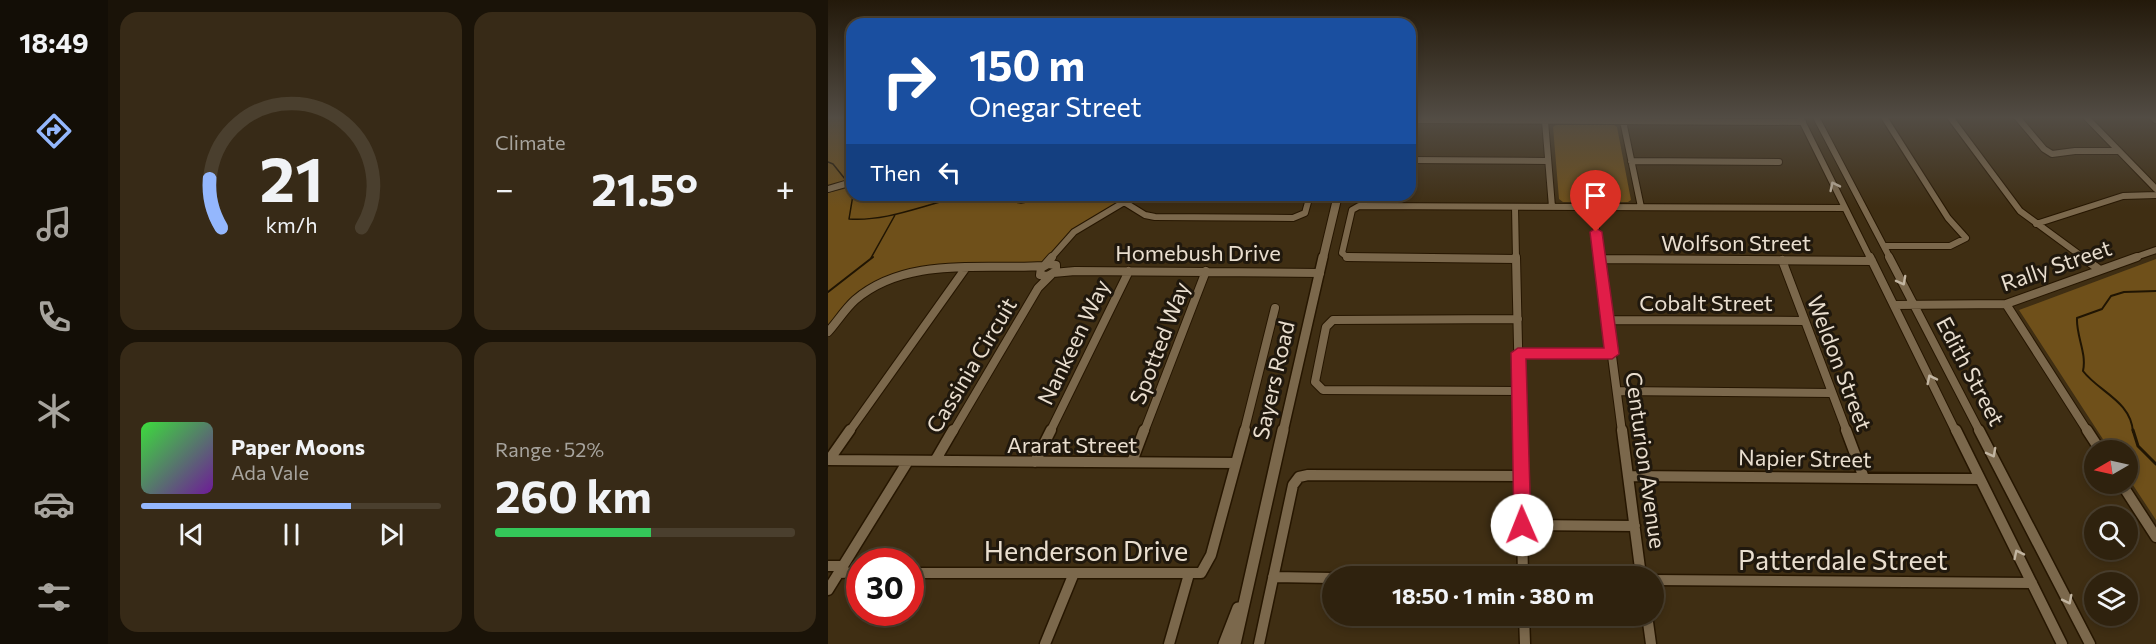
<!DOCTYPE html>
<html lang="en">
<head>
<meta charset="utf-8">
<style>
  :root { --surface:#2f220e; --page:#372a17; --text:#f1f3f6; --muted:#a7a49e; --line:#4a3f2e; --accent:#94b7fd }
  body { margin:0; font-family:Commissioner,sans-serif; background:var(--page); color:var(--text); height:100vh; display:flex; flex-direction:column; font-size:22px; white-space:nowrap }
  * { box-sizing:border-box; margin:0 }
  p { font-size:20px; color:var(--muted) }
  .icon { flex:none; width:33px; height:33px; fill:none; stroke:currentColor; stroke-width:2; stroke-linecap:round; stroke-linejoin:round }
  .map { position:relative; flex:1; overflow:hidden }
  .drawer { display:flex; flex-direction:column; gap:12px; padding:12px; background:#1a1308; width:720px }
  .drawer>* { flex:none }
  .guide { position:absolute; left:18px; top:18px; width:570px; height:183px; border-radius:18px; box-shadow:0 3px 9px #0003,0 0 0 2px var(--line); background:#1a4fa0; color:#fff; overflow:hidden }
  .needle { width:39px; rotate:261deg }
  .buttons { position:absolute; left:1256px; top:440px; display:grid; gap:12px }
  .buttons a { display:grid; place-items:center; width:54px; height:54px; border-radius:50%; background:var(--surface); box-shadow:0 3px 9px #0003,0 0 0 2px var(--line); font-size:30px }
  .speed { position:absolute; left:18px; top:548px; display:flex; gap:12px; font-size:30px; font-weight:700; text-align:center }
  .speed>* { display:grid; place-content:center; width:78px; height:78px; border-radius:50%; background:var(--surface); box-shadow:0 3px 9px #0003,0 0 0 2px var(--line); line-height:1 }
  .speed .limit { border:9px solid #d22; background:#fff; color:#111 }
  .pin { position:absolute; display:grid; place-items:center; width:51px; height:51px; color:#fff; margin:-62px -26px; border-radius:50% 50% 50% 0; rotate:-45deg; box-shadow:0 0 6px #0007 }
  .pin .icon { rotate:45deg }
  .me { position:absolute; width:66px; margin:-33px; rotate:359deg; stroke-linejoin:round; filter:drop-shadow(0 0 4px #0008) }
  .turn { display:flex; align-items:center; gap:21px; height:126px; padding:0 24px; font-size:27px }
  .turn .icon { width:78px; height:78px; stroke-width:2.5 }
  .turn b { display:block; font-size:42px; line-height:51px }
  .then { display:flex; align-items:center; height:57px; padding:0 24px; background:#0003; gap:12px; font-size:22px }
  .big { font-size:45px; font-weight:700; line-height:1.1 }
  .drawer .widget { flex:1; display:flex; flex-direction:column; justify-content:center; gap:9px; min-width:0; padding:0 21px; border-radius:18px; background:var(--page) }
  .drawer .dial { align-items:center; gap:0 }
  .dial svg { height:156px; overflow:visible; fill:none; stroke:var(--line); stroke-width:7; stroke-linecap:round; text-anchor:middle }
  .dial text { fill:var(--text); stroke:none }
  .song { display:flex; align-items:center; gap:18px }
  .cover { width:72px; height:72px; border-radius:9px; background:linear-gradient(135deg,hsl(120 70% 55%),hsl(280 70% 35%)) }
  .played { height:6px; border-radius:3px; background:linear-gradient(90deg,var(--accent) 70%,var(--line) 70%) }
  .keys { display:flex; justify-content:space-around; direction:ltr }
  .heat { display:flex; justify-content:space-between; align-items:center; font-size:33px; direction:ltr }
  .charge { height:9px; border-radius:4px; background:linear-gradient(90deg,#34c759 52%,var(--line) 0) }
  .drawer .tiles { flex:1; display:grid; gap:12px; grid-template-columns:repeat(2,1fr) }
  .trip { position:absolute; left:494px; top:566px; width:342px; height:60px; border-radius:30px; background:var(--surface); box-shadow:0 3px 9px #0003,0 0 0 2px var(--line); font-weight:700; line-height:60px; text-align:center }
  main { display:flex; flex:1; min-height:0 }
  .tab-bar { display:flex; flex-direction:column; width:108px; justify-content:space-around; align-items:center; background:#130e06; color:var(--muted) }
  .tab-bar .icon { width:42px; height:42px }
  .tab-bar .active { color:var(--accent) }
  .tab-bar b { font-size:27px; color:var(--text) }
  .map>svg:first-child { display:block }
</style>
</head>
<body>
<main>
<nav class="tab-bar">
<b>18:49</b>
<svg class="icon active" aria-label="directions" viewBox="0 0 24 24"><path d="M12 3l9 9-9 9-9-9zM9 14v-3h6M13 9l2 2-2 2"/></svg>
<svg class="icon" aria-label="music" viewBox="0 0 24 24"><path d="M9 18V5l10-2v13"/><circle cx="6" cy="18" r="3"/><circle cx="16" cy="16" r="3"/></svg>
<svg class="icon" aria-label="phone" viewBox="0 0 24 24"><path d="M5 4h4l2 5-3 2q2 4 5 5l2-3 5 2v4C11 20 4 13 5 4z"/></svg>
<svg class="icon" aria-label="climate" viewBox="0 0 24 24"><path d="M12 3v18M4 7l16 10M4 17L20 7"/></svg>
<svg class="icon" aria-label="car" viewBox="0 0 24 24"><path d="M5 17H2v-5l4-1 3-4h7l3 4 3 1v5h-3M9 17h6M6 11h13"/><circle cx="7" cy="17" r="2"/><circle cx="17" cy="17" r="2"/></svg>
<svg class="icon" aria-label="filters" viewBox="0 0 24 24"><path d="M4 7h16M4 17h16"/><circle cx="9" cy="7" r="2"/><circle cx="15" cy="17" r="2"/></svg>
</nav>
<section class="drawer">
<div class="tiles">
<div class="widget dial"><svg viewBox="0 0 100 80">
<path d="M14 69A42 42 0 1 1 86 69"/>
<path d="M14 69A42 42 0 0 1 8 44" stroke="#94b7fd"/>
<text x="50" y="56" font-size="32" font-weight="700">21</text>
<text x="50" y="72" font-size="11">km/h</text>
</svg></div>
<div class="widget"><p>Climate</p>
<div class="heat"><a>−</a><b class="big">21.5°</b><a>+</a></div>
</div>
<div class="widget">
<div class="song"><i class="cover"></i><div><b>Paper Moons</b><p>Ada Vale</p></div></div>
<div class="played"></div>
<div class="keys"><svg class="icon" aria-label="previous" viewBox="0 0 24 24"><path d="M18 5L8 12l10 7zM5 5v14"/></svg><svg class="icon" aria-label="pause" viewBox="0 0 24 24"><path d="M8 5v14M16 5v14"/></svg><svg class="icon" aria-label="next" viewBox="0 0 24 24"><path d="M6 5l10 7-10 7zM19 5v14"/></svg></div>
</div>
<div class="widget"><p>Range · 52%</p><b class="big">260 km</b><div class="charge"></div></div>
</div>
</section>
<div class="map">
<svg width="1328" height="644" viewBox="0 0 1328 644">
  <rect width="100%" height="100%" fill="#3f2e13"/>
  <path fill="#6f501a" d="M 0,117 L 24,117 L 21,133 L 24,139 L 24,181 L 0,187 Z
    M 728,125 L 786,125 L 789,127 L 803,200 L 800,202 L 735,202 L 731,199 L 725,127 Z
    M 24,187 L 24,195 L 304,195 L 241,234 L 217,263 L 107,266 L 52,281 L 0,327 L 0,193 Z
    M 1328,259 L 1328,520 L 1299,476 L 1299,450 L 1282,450 L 1191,310 Z"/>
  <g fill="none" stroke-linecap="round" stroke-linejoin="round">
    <path stroke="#201503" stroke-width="1.5" d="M 0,162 L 5,164 L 17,179
      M 25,195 L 21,219 C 64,222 102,201 144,195
      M 146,195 L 193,203 L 241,195
      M 43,258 L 67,215"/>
    <path stroke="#201503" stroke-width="2" d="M 0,292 L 45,257
      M 1305,432 C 1303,401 1271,392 1255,371 C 1259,353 1248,336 1249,318 L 1274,309 L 1283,296 L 1296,292 L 1328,291"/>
    <path stroke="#201503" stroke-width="3" d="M 1305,430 L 1310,446 L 1328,464"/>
    <defs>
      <path id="minor-far2" d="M 972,117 L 1042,258
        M 988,117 L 1062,258
        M 1056,117 L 1120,218 L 1138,238 L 1122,246 L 1056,246
        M 1122,117 L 1192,211 L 1256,258
        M 1189,117 L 1216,149 L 1224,154 L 1247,151 L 1291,151
        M 1258,117 L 1328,189
        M 582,120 L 975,122
        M 717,121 L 724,207
        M 795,121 L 813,207
        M 582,160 L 720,161
        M 803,161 L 951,162
        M 0,189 L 24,182
        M 296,202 L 317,215 L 327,217 L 465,218 L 477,213 L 482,195
        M 687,207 L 688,258
        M 765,207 L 772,258
        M 1208,224 L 1295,196 L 1328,195
        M 223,258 L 246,232 L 308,195
        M 597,258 L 519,257 L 514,253 L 524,210 L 531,206 L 1017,208
        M 1305,258 L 1328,250"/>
      <path id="minor-far1" d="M 519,257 L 688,259
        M 688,257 L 692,432
        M 771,257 L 794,432
        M 1042,257 L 1128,432
        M 1061,257 L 1152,432
        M 1254,257 L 1272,270
        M 771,259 L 1044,261
        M 954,260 L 1019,432
        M 220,264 L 228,265 L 228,271 L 220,276 L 212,275 L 213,268 Z
        M 217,265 L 224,257
        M 225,273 L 247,271 L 492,273
        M 1178,304 L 1260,432
        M 1066,305 L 1178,304 L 1309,257
        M 690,319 L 505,320 L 498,327 L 487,382 L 495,390 L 692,391
        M 780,320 L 977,321
        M 0,332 C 9,322 17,309 27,300 C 78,256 153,270 215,266
        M 690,353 L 784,354
        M 789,391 L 1004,393
        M 21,432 L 137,269
        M 125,432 L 210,288 L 223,275
        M 222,432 L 301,271
        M 316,432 L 378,271
        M 416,432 L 447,308"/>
      <path id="minor" d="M 692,430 L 695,576
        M 794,430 L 813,576
        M 1018,430 L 1036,478
        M 1128,430 L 1234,644
        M 1151,430 L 1262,644
        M 1259,430 L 1272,450
        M 0,460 L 408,463
        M 1,460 L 22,430
        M 107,461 L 125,430
        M 207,462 L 223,430
        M 304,462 L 316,430
        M 801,476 L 1152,479
        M 1293,483 L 1328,537
        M 694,525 L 807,526
        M 0,566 L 15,566
        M 11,573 L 32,572
        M 82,573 L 373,573 L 383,555 L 417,430
        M 445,577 L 504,578
        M 825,580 L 1204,583
        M 0,590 L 80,461
        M 696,615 L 697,644
        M 819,615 L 823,644
        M 217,644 L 246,573
        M 341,644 L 361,574
        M 431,644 L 465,485 L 471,477 L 480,475 L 694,476"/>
      <path id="tertiary-far2" d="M 1326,117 L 1328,119
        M 495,258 L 510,195"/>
      <path id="tertiary-far1" d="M 455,432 L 495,257"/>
      <path id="tertiary" d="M 396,644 L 410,608
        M 407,644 L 455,430"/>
    </defs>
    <use href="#minor-far2" stroke="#261600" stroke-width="8"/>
    <use href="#minor-far1" stroke="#261600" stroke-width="10"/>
    <use href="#minor" stroke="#261600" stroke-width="13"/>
    <use href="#tertiary-far2" stroke="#261600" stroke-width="10"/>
    <use href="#tertiary-far1" stroke="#261600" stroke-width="12"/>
    <use href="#tertiary" stroke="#261600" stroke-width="14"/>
    <use href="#minor-far2" stroke="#7b684c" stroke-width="6"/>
    <use href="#minor-far1" stroke="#7b684c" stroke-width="8"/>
    <use href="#minor" stroke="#7b684c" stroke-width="10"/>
    <use href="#tertiary-far2" stroke="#7b684c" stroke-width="8"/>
    <use href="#tertiary-far1" stroke="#7b684c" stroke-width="9"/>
    <use href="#tertiary" stroke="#7b684c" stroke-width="11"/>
  </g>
  <defs><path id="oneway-chevron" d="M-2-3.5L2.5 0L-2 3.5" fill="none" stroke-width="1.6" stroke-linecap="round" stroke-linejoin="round" transform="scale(1.5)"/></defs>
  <g stroke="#c2b5a1">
    <use href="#oneway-chevron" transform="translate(1006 186) rotate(-116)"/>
    <use href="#oneway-chevron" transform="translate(1074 281) rotate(62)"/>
    <use href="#oneway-chevron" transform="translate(1103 379) rotate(-116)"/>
    <use href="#oneway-chevron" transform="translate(1164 453) rotate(62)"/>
    <use href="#oneway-chevron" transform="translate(1190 554) rotate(-116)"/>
    <use href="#oneway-chevron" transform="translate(1240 600) rotate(63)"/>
  </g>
  <linearGradient id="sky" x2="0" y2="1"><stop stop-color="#23190a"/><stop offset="0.57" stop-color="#524c44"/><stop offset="1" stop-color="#524c44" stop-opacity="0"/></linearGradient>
  <rect width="1328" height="207" fill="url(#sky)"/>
  <path fill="#e11d48" stroke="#92132f" stroke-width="1.5" d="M 768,228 L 774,232 L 791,354 L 784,359 L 698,359 L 703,525 L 701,530 L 694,533 L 688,530 L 686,525 L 683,353 L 690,348 L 776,348 L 762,232 Z"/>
  <g text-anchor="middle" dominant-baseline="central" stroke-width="6" stroke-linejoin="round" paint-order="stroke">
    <g font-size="22" fill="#e9decf" stroke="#20180d">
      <text x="908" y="242">Wolfson Street</text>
      <text x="370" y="252">Homebush Drive</text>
      <text transform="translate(1228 265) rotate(-19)">Rally Street</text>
      <text x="878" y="302">Cobalt Street</text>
      <text transform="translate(245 342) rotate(-64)">Nankeen Way</text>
      <text transform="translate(331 343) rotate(-69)">Spotted Way</text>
      <text transform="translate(1012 363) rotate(69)">Weldon Street</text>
      <text transform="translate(143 365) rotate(-59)">Cassinia Circuit</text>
      <text transform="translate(1143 371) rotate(62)">Edith Street</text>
      <text transform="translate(445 380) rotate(-77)">Sayers Road</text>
      <text x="244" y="444">Ararat Street</text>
      <text transform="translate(977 458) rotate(1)">Napier Street</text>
      <text transform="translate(818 460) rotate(82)">Centurion Avenue</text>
    </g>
    <g font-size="27" fill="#e9decf" stroke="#20180d">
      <text x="258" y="550">Henderson Drive</text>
      <text x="1015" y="559">Patterdale Street</text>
    </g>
  </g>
</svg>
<div class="buttons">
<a><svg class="needle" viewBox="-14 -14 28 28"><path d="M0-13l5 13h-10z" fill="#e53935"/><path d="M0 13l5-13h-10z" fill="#a7a49e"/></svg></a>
<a><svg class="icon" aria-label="search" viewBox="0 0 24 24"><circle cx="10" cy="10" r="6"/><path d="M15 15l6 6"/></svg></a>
<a><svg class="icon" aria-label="layers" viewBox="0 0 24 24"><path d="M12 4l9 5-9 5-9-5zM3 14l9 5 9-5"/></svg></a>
</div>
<div class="speed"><div class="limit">30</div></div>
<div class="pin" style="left:768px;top:232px;background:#d93025"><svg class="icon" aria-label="arrive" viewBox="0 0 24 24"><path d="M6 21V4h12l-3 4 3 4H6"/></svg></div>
<svg class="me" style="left:694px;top:525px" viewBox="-20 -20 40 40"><circle r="19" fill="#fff"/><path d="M0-13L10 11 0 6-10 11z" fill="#e11d48"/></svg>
<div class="trip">18:50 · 1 min · 380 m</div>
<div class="guide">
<div class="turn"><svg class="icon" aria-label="right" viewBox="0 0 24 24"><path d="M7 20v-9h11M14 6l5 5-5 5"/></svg><div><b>150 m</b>Onegar Street</div></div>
<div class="then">Then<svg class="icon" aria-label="left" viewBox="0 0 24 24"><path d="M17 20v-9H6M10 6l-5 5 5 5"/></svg></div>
</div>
</div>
</main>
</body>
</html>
